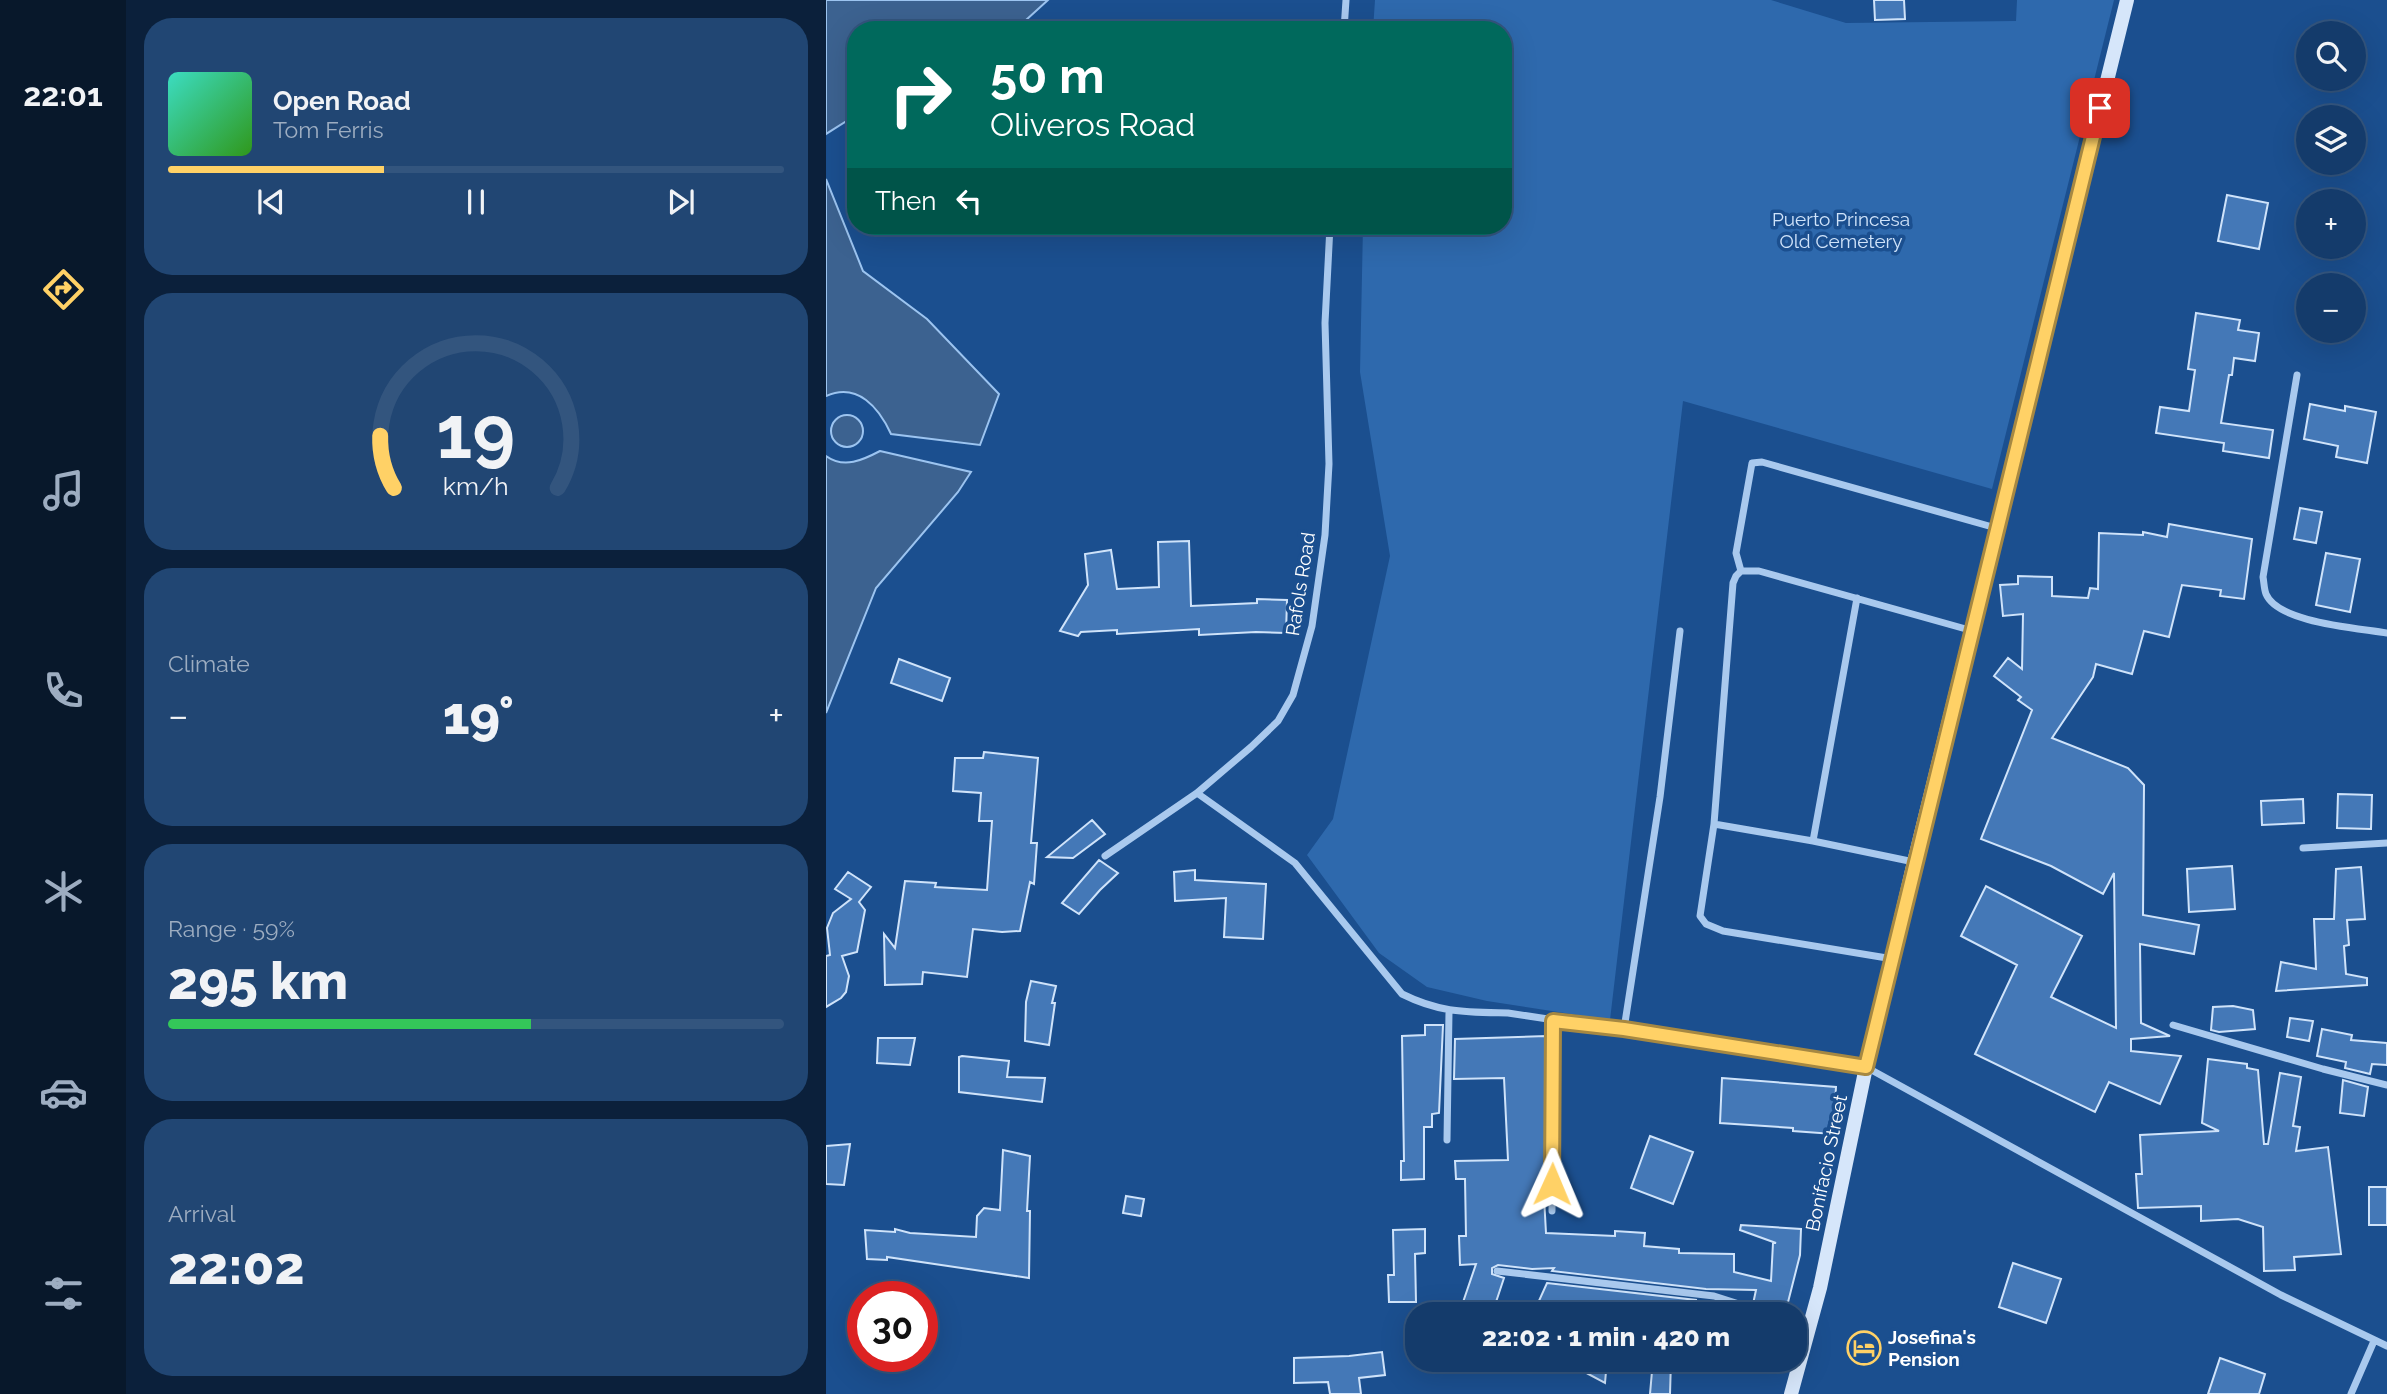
<!DOCTYPE html>
<html lang="en">
<head>
<meta charset="utf-8">
<style>
  :root { --surface:#143b6b; --page:#214673; --text:#f1f3f6; --muted:#9dadc1; --line:#33557e; --accent:#ffd166 }
  body { margin:0; font-family:Raleway,sans-serif; background:var(--page); color:var(--text); height:100vh; display:flex; flex-direction:column; font-size:26px; white-space:nowrap }
  * { box-sizing:border-box; margin:0 }
  p { font-size:23px; color:var(--muted) }
  .icon { flex:none; width:38px; height:38px; fill:none; stroke:currentColor; stroke-width:2; stroke-linecap:round; stroke-linejoin:round }
  .map { position:relative; flex:1; overflow:hidden }
  .sheet { display:flex; flex-direction:column; gap:18px; padding:18px; background:#0b203b; width:700px }
  .sheet>* { flex:none }
  .hud { position:absolute; left:21px; top:21px; width:665px; height:214px; border-radius:28px; box-shadow:0 7px 28px #0002,0 0 0 2px var(--line); background:#00695c; color:#fff; overflow:hidden }
  .buttons { position:absolute; left:1470px; top:21px; display:grid; gap:14px }
  .buttons a { display:grid; place-items:center; width:70px; height:70px; border-radius:50%; background:var(--surface); box-shadow:0 7px 28px #0002,0 0 0 2px var(--line); font-size:35px }
  .speed { position:absolute; left:21px; top:1281px; display:flex; gap:14px; font-size:35px; font-weight:700; text-align:center }
  .speed>* { display:grid; place-content:center; width:91px; height:91px; border-radius:50%; background:var(--surface); box-shadow:0 7px 28px #0002,0 0 0 2px var(--line); line-height:1 }
  .speed .limit { border:10px solid #d22; background:#fff; color:#111 }
  .pin { position:absolute; display:grid; place-items:center; width:60px; height:60px; color:#fff; margin:-30px; border-radius:14px; box-shadow:0 4px 10px #0006 }
  .me { position:absolute; width:77px; margin:-38px; rotate:1deg; stroke-linejoin:round; filter:drop-shadow(0 0 5px #0008) }
  .turn { display:flex; align-items:center; gap:24px; height:147px; padding:0 28px; font-size:32px }
  .turn .icon { width:91px; height:91px; stroke-width:2.5 }
  .turn b { display:block; font-size:49px; line-height:60px }
  .then { display:flex; align-items:center; height:66px; padding:0 28px; background:#0003; gap:14px; font-size:26px }
  .big { font-size:52px; font-weight:800; line-height:1.1 }
  .sheet .card { flex:1; display:flex; flex-direction:column; justify-content:center; gap:10px; min-width:0; padding:0 24px; border-radius:28px; background:var(--page) }
  .sheet .dial { align-items:center; gap:0 }
  .dial svg { height:182px; overflow:visible; fill:none; stroke:var(--line); stroke-width:7; stroke-linecap:round; text-anchor:middle }
  .dial text { fill:var(--text); stroke:none }
  .song { display:flex; align-items:center; gap:21px }
  .cover { width:84px; height:84px; border-radius:10px; background:linear-gradient(135deg,hsl(170 70% 55%),hsl(110 70% 35%)) }
  .played { height:7px; border-radius:4px; background:linear-gradient(90deg,var(--accent) 35%,var(--line) 35%) }
  .keys { display:flex; justify-content:space-around; direction:ltr }
  .heat { display:flex; justify-content:space-between; align-items:center; font-size:38px; direction:ltr }
  .charge { height:10px; border-radius:5px; background:linear-gradient(90deg,#34c759 59%,var(--line) 0) }
  .trip { position:absolute; left:579px; top:1302px; width:402px; height:70px; border-radius:28px; background:var(--surface); box-shadow:0 7px 28px #0002,0 0 0 2px var(--line); font-weight:800; line-height:70px; text-align:center }
  main { display:flex; flex:1; min-height:0 }
  .tab-bar { display:flex; flex-direction:column; width:126px; justify-content:space-around; align-items:center; background:#08182b; color:var(--muted) }
  .tab-bar .icon { width:49px; height:49px }
  .tab-bar .active { color:var(--accent) }
  .tab-bar b { font-size:32px; color:var(--text) }
  .map>svg:first-child { display:block }
</style>
</head>
<body>
<main>
<nav class="tab-bar">
<b>22:01</b>
<svg class="icon active" aria-label="directions" viewBox="0 0 24 24"><path d="M12 3l9 9-9 9-9-9zM9 14v-3h6M13 9l2 2-2 2"/></svg>
<svg class="icon" aria-label="music" viewBox="0 0 24 24"><path d="M9 18V5l10-2v13"/><circle cx="6" cy="18" r="3"/><circle cx="16" cy="16" r="3"/></svg>
<svg class="icon" aria-label="phone" viewBox="0 0 24 24"><path d="M5 4h4l2 5-3 2q2 4 5 5l2-3 5 2v4C11 20 4 13 5 4z"/></svg>
<svg class="icon" aria-label="climate" viewBox="0 0 24 24"><path d="M12 3v18M4 7l16 10M4 17L20 7"/></svg>
<svg class="icon" aria-label="car" viewBox="0 0 24 24"><path d="M5 17H2v-5l4-1 3-4h7l3 4 3 1v5h-3M9 17h6M6 11h13"/><circle cx="7" cy="17" r="2"/><circle cx="17" cy="17" r="2"/></svg>
<svg class="icon" aria-label="filters" viewBox="0 0 24 24"><path d="M4 7h16M4 17h16"/><circle cx="9" cy="7" r="2"/><circle cx="15" cy="17" r="2"/></svg>
</nav>
<section class="sheet">
<div class="card">
<div class="song"><i class="cover"></i><div><b>Open Road</b><p>Tom Ferris</p></div></div>
<div class="played"></div>
<div class="keys"><svg class="icon" aria-label="previous" viewBox="0 0 24 24"><path d="M18 5L8 12l10 7zM5 5v14"/></svg><svg class="icon" aria-label="pause" viewBox="0 0 24 24"><path d="M8 5v14M16 5v14"/></svg><svg class="icon" aria-label="next" viewBox="0 0 24 24"><path d="M6 5l10 7-10 7zM19 5v14"/></svg></div>
</div>
<div class="card dial"><svg viewBox="0 0 100 80">
<path d="M14 69A42 42 0 1 1 86 69"/>
<path d="M14 69A42 42 0 0 1 8 46" stroke="#ffd166"/>
<text x="50" y="56" font-size="32" font-weight="700">19</text>
<text x="50" y="72" font-size="11">km/h</text>
</svg></div>
<div class="card"><p>Climate</p>
<div class="heat"><a>−</a><b class="big">19°</b><a>+</a></div>
</div>
<div class="card"><p>Range · 59%</p><b class="big">295 km</b><div class="charge"></div></div>
<div class="card"><p>Arrival</p><b class="big">22:02</b></div>
</section>
<div class="map">
<svg width="1561" height="1394" viewBox="0 0 1561 1394">
  <rect width="100%" height="100%" fill="#1b4f8f"/>
  <path fill="#2e69ad" d="M 549,0 L 945,0 L 1020,23 L 1190,21 L 1191,0 L 1288,0 L 1166,489 L 857,401 L 784,1020 L 661,1001 L 601,987 L 553,953 L 481,855 L 507,819 L 564,556 L 534,372 L 537,226 L 677,226 L 677,30 L 547,30 Z"/>
  <path fill="#3c6290" stroke="#9cc4f0" stroke-width="2" d="M 0,0 L 222,0 L 189,30 L 30,30 L 30,115 L 0,134 Z
    M 0,179 L 37,271 L 101,319 L 173,394 L 154,445 L 65,434 C 53,408 32,382 0,396 Z
    M5 431a16 16 0 1 1 32 0a16 16 0 1 1-32 0Z
    M 54,451 L 145,472 L 132,492 L 50,588 L 0,713 L 0,456 C 18,469 37,460 54,451 Z"/>
  <path fill="#4478b7" stroke="#cfe3fa" stroke-width="2" d="M 1048,0 L 1078,0 L 1079,19 L 1049,20 Z
    M 1401,195 L 1442,203 L 1433,249 L 1392,241 Z
    M 1370,313 L 1414,320 L 1412,330 L 1433,333 L 1429,361 L 1408,358 L 1406,375 L 1403,375 L 1395,423 L 1447,430 L 1443,458 L 1397,451 L 1398,443 L 1330,433 L 1334,407 L 1363,411 L 1369,370 L 1362,369 Z
    M 1484,404 L 1519,411 L 1519,406 L 1550,412 L 1541,463 L 1510,457 L 1512,446 L 1478,439 Z
    M 1474,508 L 1496,512 L 1490,543 L 1468,539 Z
    M 1343,524 L 1426,539 L 1418,599 L 1394,596 L 1395,590 L 1356,585 L 1343,637 L 1318,631 L 1306,674 L 1270,664 L 1267,677 L 1226,738 L 1302,768 L 1318,785 L 1317,915 L 1373,925 L 1368,954 L 1314,944 L 1315,1023 L 1344,1036 L 1305,1039 L 1305,1051 L 1355,1056 L 1334,1104 L 1283,1082 L 1269,1112 L 1149,1054 L 1191,965 L 1135,936 L 1160,886 L 1256,936 L 1225,997 L 1290,1028 L 1288,873 L 1277,894 L 1225,866 L 1155,839 L 1206,710 L 1192,700 L 1195,697 L 1168,676 L 1182,658 L 1196,669 L 1197,614 L 1177,616 L 1174,585 L 1192,584 L 1192,576 L 1226,577 L 1226,596 L 1262,598 L 1264,588 L 1272,589 L 1273,533 L 1317,535 L 1317,532 L 1341,537 Z
    M 363,541 L 365,606 L 431,603 L 431,599 L 461,600 L 460,633 L 430,632 L 373,635 L 373,629 L 291,634 L 291,630 L 255,632 L 252,636 L 234,631 L 262,585 L 259,554 L 285,550 L 291,589 L 333,587 L 332,542 Z
    M 1500,553 L 1534,559 L 1524,612 L 1490,605 Z
    M 73,659 L 124,678 L 116,701 L 65,683 Z
    M 158,752 L 212,758 L 205,843 L 211,843 L 208,884 L 204,882 L 194,931 L 176,932 L 147,929 L 141,977 L 97,972 L 96,984 L 59,985 L 58,934 L 69,948 L 79,881 L 110,883 L 109,887 L 161,890 L 166,821 L 153,821 L 155,793 L 127,791 L 129,758 L 157,758 Z
    M 1512,794 L 1546,795 L 1545,829 L 1511,828 Z
    M 1477,799 L 1478,823 L 1436,825 L 1435,801 Z
    M 266,820 L 279,834 L 247,858 L 221,857 Z
    M 273,860 L 292,873 L 274,890 L 253,914 L 236,903 Z
    M 1406,866 L 1409,909 L 1363,912 L 1361,869 Z
    M 1535,867 L 1539,919 L 1521,920 L 1523,945 L 1518,946 L 1520,974 L 1541,978 L 1541,985 L 1450,991 L 1455,962 L 1490,969 L 1488,919 L 1508,919 L 1510,869 Z
    M 369,870 L 369,880 L 440,884 L 437,939 L 398,937 L 400,898 L 349,901 L 348,872 Z
    M 22,872 L 45,887 L 33,902 L 39,910 L 31,952 L 16,956 L 23,976 L 20,992 L 15,998 L 0,1007 L 0,956 L 4,955 L 1,928 L 7,913 L 25,899 L 9,889 Z
    M 205,981 L 230,986 L 226,1003 L 229,1003 L 223,1045 L 199,1041 L 200,1002 Z
    M 1407,1006 L 1427,1010 L 1429,1029 L 1393,1032 L 1385,1030 L 1387,1007 Z
    M 1464,1018 L 1487,1021 L 1483,1041 L 1461,1037 Z
    M 599,1025 L 617,1025 L 613,1113 L 606,1114 L 606,1127 L 598,1127 L 598,1179 L 575,1180 L 575,1161 L 578,1161 L 576,1036 L 599,1035 Z
    M 1496,1029 L 1526,1035 L 1525,1040 L 1561,1043 L 1561,1065 L 1546,1064 L 1544,1074 L 1519,1068 L 1520,1062 L 1491,1056 Z
    M 720,1036 L 720,1197 L 718,1197 L 720,1233 L 789,1236 L 789,1231 L 819,1233 L 818,1246 L 853,1249 L 853,1253 L 908,1254 L 908,1272 L 945,1281 L 947,1243 L 950,1243 L 914,1230 L 915,1225 L 975,1229 L 974,1255 L 959,1314 L 938,1311 L 927,1304 L 930,1290 L 880,1289 L 726,1271 L 728,1268 L 706,1269 L 672,1265 L 666,1268 L 666,1274 L 678,1278 L 666,1314 L 633,1314 L 650,1264 L 634,1265 L 633,1236 L 640,1236 L 639,1179 L 630,1179 L 629,1161 L 682,1160 L 678,1078 L 628,1079 L 629,1039 Z
    M 52,1038 L 89,1038 L 84,1065 L 51,1063 Z
    M 136,1056 L 183,1061 L 181,1077 L 219,1078 L 216,1102 L 133,1092 L 133,1057 Z
    M 1382,1059 L 1421,1064 L 1421,1068 L 1432,1070 L 1438,1144 L 1442,1144 L 1454,1073 L 1475,1077 L 1467,1126 L 1474,1127 L 1470,1151 L 1502,1147 L 1515,1254 L 1468,1257 L 1469,1270 L 1438,1271 L 1437,1227 L 1412,1219 L 1375,1221 L 1375,1206 L 1312,1208 L 1310,1174 L 1316,1174 L 1314,1135 L 1393,1131 L 1376,1123 Z
    M 896,1078 L 1010,1087 L 1007,1134 L 967,1131 L 967,1128 L 894,1123 Z
    M 1517,1080 L 1542,1087 L 1538,1116 L 1514,1113 Z
    M 824,1136 L 867,1152 L 847,1204 L 805,1188 Z
    M 24,1144 L 18,1185 L 0,1184 L 0,1146 Z
    M 177,1150 L 204,1156 L 201,1211 L 204,1211 L 203,1278 L 61,1257 L 61,1260 L 41,1259 L 39,1230 L 69,1232 L 69,1229 L 84,1233 L 150,1237 L 151,1216 L 158,1208 L 174,1210 Z
    M 1543,1187 L 1561,1187 L 1561,1225 L 1543,1225 Z
    M 300,1196 L 318,1199 L 315,1216 L 297,1213 Z
    M 599,1229 L 599,1253 L 589,1254 L 590,1302 L 563,1302 L 562,1275 L 568,1275 L 567,1230 Z
    M 1187,1263 L 1235,1279 L 1220,1323 L 1173,1307 Z
    M 721,1283 L 870,1300 L 869,1314 L 707,1314 Z
    M 556,1352 L 559,1375 L 533,1378 L 535,1394 L 504,1394 L 502,1382 L 468,1383 L 468,1358 L 523,1356 Z
    M 1394,1358 L 1439,1374 L 1433,1394 L 1382,1394 Z
    M 736,1360 L 781,1360 L 779,1383 Z
    M 827,1360 L 845,1360 L 844,1394 L 824,1394 Z"/>
  <g fill="none" stroke-linecap="round" stroke-linejoin="round">
    <path stroke="#a9c9ee" stroke-width="7" d="M 518,30 L 520,0
      M 1471,375 L 1437,577 C 1438,582 1438,589 1440,594 C 1452,623 1533,628 1561,633
      M 915,571 L 910,553 L 926,463 L 936,462 L 1170,528
      M 371,793 L 469,863 L 576,994 C 614,1013 640,1012 682,1013 L 1040,1067 L 1455,1295 L 1561,1346
      M 888,824 L 987,841 L 1088,862
      M 987,841 L 1031,598
      M 1477,848 L 1561,843
      M 279,856 L 371,793 L 425,747 L 452,721 L 467,695 L 486,626 L 499,535 L 503,464 L 499,323 L 504,226
      M 1067,959 L 897,931 L 880,924 L 874,916 L 888,824 L 907,583 L 910,576 L 915,571 L 933,571 L 1147,631
      M 1347,1025 L 1497,1069 L 1561,1085
      M 798,1029 L 834,797 L 854,631
      M 621,1140 L 623,1012
      M 726,1211 L 728,1021
      M 671,1271 L 888,1296 L 913,1304 L 933,1314
      M 1525,1394 L 1548,1341"/>
    <path stroke="#d6e6fa" stroke-width="14" d="M 965,1394 L 994,1288 L 1040,1067 L 1088,862 L 1301,0"/>
  </g>
  <g fill="none" stroke-linecap="round" stroke-linejoin="round">
    <defs>
      <path id="route" d="M 726,1184 L 727,1021 L 798,1029 L 1040,1067 L 1274,108"/>
    </defs>
    <use href="#route" stroke="#a68842" stroke-width="18"/>
    <use href="#route" stroke="#ffd166" stroke-width="12"/>
  </g>
  <defs>
    <symbol id="hotel-ring" viewBox="-11 -11 22 22"><circle r="9.5" fill="#1b4f8f" stroke="#ffd166" stroke-width="1.5"/><path d="M-6-4.5h1.5V1H6V5H4.5V3h-9V5H-6ZM-4 0a1.8 1.8 0 1 1 3.6 0ZM.5 0V-2.5h3Q6-2.5 6 0Z" fill="#ffd166"/></symbol>
  </defs>
  <g fill-rule="evenodd">
    <use href="#hotel-ring" x="1019" y="1329" width="38" height="38"/>
  </g>
  <g text-anchor="middle" dominant-baseline="central" stroke-width="7" stroke-linejoin="round" paint-order="stroke">
    <g font-size="19" fill="#cfe3fa" stroke="#1b4f8f">
      <text x="1015" y="219">Puerto Princesa<tspan x="1015" dy="22">Old Cemetery</tspan></text>
    </g>
    <g font-size="19" fill="#fff" stroke="#1b4f8f">
      <text transform="translate(474 584) rotate(-81)">Rafols Road</text>
      <text transform="translate(1000 1163) rotate(-78)">Bonifacio Street</text>
    </g>
    <g font-size="19" font-weight="bold" fill="#fff" stroke="#1b4f8f" text-anchor="start">
      <text x="1062" y="1337">Josefina's<tspan x="1062" dy="22">Pension</tspan></text>
    </g>
  </g>
</svg>
<div class="buttons">
<a><svg class="icon" aria-label="search" viewBox="0 0 24 24"><circle cx="10" cy="10" r="6"/><path d="M15 15l6 6"/></svg></a>
<a><svg class="icon" aria-label="layers" viewBox="0 0 24 24"><path d="M12 4l9 5-9 5-9-5zM3 14l9 5 9-5"/></svg></a>
<a>+</a>
<a>−</a>
</div>
<div class="speed"><div class="limit">30</div></div>
<div class="pin" style="left:1274px;top:108px;background:#d93025"><svg class="icon" aria-label="arrive" viewBox="0 0 24 24"><path d="M6 21V4h12l-3 4 3 4H6"/></svg></div>
<svg class="me" style="left:726px;top:1184px" viewBox="-20 -20 40 40"><path d="M0-17L14 15 0 8-14 15z" fill="#ffd166" stroke="#fff" stroke-width="4"/></svg>
<div class="trip">22:02 · 1 min · 420 m</div>
<div class="hud">
<div class="turn"><svg class="icon" aria-label="right" viewBox="0 0 24 24"><path d="M7 20v-9h11M14 6l5 5-5 5"/></svg><div><b>50 m</b>Oliveros Road</div></div>
<div class="then">Then<svg class="icon" aria-label="left" viewBox="0 0 24 24"><path d="M17 20v-9H6M10 6l-5 5 5 5"/></svg></div>
</div>
</div>
</main>
</body>
</html>
